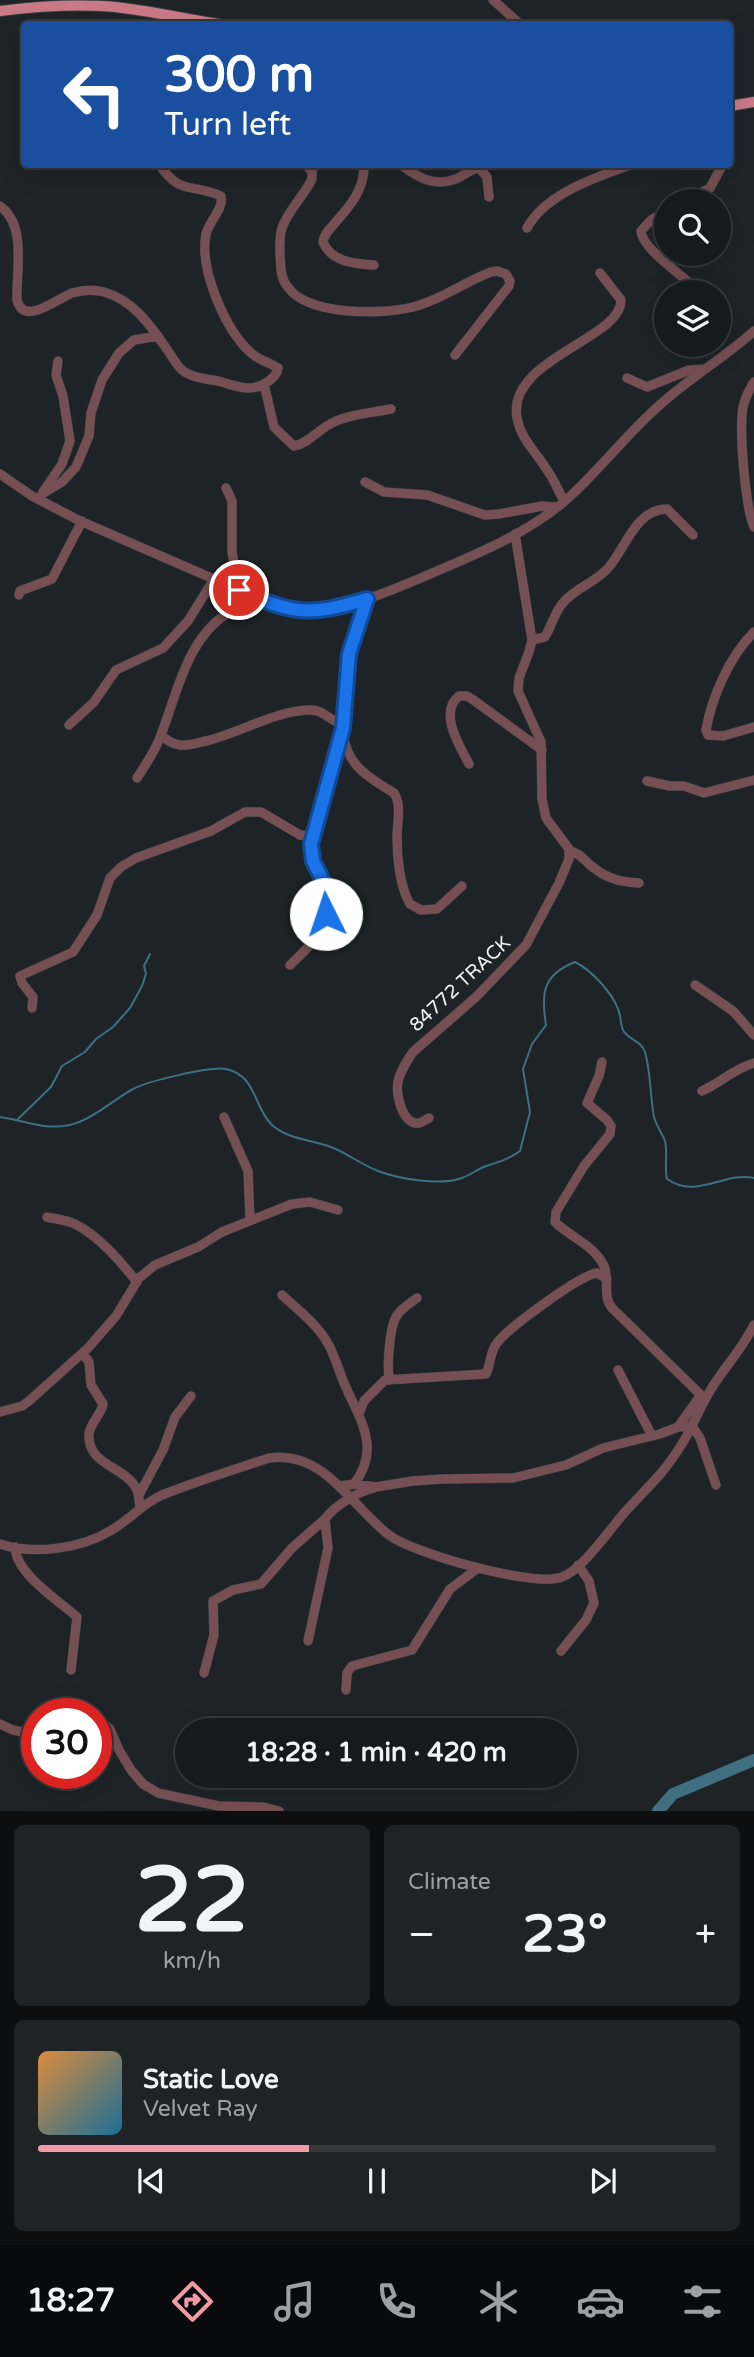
<!DOCTYPE html>
<html lang="en">
<head>
<meta charset="utf-8">
<style>
  :root { --surface:#161a1c; --page:#1f2325; --text:#f1f3f6; --muted:#9ea1a3; --line:#35383b; --accent:#f39aa7 }
  body { margin:0; font-family:"Varela Round",sans-serif; background:var(--page); color:var(--text); height:100vh; display:flex; flex-direction:column; font-size:26px; white-space:nowrap }
  * { box-sizing:border-box; margin:0 }
  p { font-size:23px; color:var(--muted) }
  .icon { flex:none; width:38px; height:38px; fill:none; stroke:currentColor; stroke-width:2; stroke-linecap:round; stroke-linejoin:round }
  .map { position:relative; height:1811px; overflow:hidden }
  .sheet { display:flex; flex-direction:column; gap:14px; padding:14px; background:#0c0e0f; flex:1 }
  .sheet>* { flex:none }
  .banner { position:absolute; left:21px; top:21px; width:712px; height:147px; border-radius:7px; box-shadow:0 7px 28px #0002,0 0 0 2px var(--line); background:#1a4fa0; color:#fff; overflow:hidden }
  .fabs { position:absolute; left:654px; top:189px; display:grid; gap:14px }
  .fabs a { display:grid; place-items:center; width:77px; height:77px; border-radius:50%; background:var(--surface); box-shadow:0 7px 28px #0002,0 0 0 2px var(--line); font-size:35px }
  .speed { position:absolute; left:21px; top:1698px; display:flex; gap:14px; font-size:35px; font-weight:700; text-align:center }
  .speed>* { display:grid; place-content:center; width:91px; height:91px; border-radius:50%; background:var(--surface); box-shadow:0 7px 28px #0002,0 0 0 2px var(--line); line-height:1 }
  .speed .limit { border:10px solid #d22; background:#fff; color:#111 }
  .pin { position:absolute; display:grid; place-items:center; width:60px; height:60px; color:#fff; margin:-30px; border:4px solid #fff; border-radius:50%; box-shadow:0 2px 7px #0007 }
  .me { position:absolute; width:77px; margin:-38px; rotate:356deg; stroke-linejoin:round; filter:drop-shadow(0 0 5px #0008) }
  .turn { display:flex; align-items:center; gap:24px; height:147px; padding:0 28px; font-size:32px }
  .turn .icon { width:91px; height:91px; stroke-width:2.5 }
  .turn b { display:block; font-size:49px; line-height:60px }
  .big { font-size:52px; font-weight:700; line-height:1.1 }
  .sheet .tile { flex:1; display:flex; flex-direction:column; justify-content:center; gap:10px; min-width:0; padding:0 24px; border-radius:10px; background:var(--page) }
  .sheet .dial { align-items:center; gap:0 }
  .dial b { font-size:91px; line-height:1 }
  .song { display:flex; align-items:center; gap:21px }
  .cover { width:84px; height:84px; border-radius:10px; background:linear-gradient(135deg,hsl(30 70% 55%),hsl(200 70% 35%)) }
  .played { height:7px; border-radius:4px; background:linear-gradient(90deg,var(--accent) 40%,var(--line) 40%) }
  .keys { display:flex; justify-content:space-around; direction:ltr }
  .heat { display:flex; justify-content:space-between; align-items:center; font-size:38px; direction:ltr }
  .sheet .tiles { flex:1; display:grid; gap:14px; grid-template-columns:1fr 1fr }
  .tile:last-child { grid-column:span 2 }
  .trip { position:absolute; left:175px; top:1718px; width:402px; height:70px; border-radius:35px; background:var(--surface); box-shadow:0 7px 28px #0002,0 0 0 2px var(--line); font-weight:700; line-height:70px; text-align:center }
  .dock { display:flex; height:112px; justify-content:space-around; align-items:center; background:#090a0b; color:var(--muted) }
  .dock .icon { width:49px; height:49px }
  .dock .active { color:var(--accent) }
  .dock b { font-size:32px; color:var(--text) }
  .map>svg:first-child { display:block }
</style>
</head>
<body>
<div class="map">
<svg width="754" height="1811" viewBox="0 0 754 1811">
  <rect width="100%" height="100%" fill="#1d2326"/>
  <g fill="none" stroke-linecap="round" stroke-linejoin="round">
    <path stroke="#3f6f81" stroke-width="2" d="M 0,1117 C 21,1120 42,1129 63,1126 C 88,1124 111,1101 133,1089 C 148,1081 211,1066 226,1069 C 256,1075 254,1107 271,1124 C 286,1139 312,1140 331,1147 C 347,1153 362,1165 378,1171 C 399,1179 441,1186 462,1178 C 470,1175 478,1169 486,1166 C 499,1162 509,1159 520,1151 L 530,1112 L 523,1069 L 532,1044 L 546,1025 C 541,994 542,975 575,962 C 591,970 611,991 618,1009 C 621,1015 620,1023 623,1030 C 628,1040 641,1040 645,1052 C 651,1073 650,1096 654,1117 C 656,1125 662,1133 665,1141 C 668,1153 664,1167 667,1179 C 697,1200 725,1171 754,1178
      M 18,1119 L 51,1087 L 62,1066 L 85,1052 L 96,1039 L 113,1027 L 130,1008 L 142,986 L 146,974 L 144,966 L 150,954"/>
    <path stroke="#3f6f81" stroke-width="12" d="M 658,1811 L 673,1794 L 754,1760"/>
    <defs>
      <path id="minor" d="M 493,0 L 520,24
        M 162,24 L 168,16
        M 306,164 L 312,172 L 312,179 C 304,196 288,210 282,228 C 279,237 280,246 280,255 C 281,266 280,277 287,286 C 307,316 381,315 413,307 C 441,300 464,282 491,272 L 497,271 L 506,274 L 510,281 L 509,286 L 455,355
        M 364,164 C 365,189 350,206 335,223 C 329,230 324,234 323,242 C 331,262 355,264 374,265
        M 400,164 C 418,178 436,188 458,178 C 466,174 471,169 479,168 L 487,177 L 489,197
        M 684,201 L 710,188 L 723,164
        M 0,206 C 27,225 16,271 17,300 C 24,327 58,298 72,293 C 82,290 93,289 104,292 C 133,300 150,325 166,348 C 171,355 176,365 182,370 C 192,378 207,379 218,381 C 237,386 251,394 269,381 C 274,377 277,374 278,368 C 269,362 258,360 250,352 C 225,329 199,269 206,234 C 209,221 224,209 221,196 C 192,183 180,196 159,164
        M 667,210 L 651,220 L 641,231 C 642,248 679,273 692,285 L 693,292
        M 527,228 C 546,193 597,177 633,164
        M 627,378 L 647,387 L 689,370 L 705,369
        M 754,382 C 749,390 745,398 743,407 C 739,431 745,505 754,527
        M 264,384 L 274,427 L 294,446 C 308,444 319,429 332,423 C 350,414 371,413 391,409
        M 0,474 L 32,496 L 78,520 L 278,607 C 292,611 305,612 320,610 C 358,605 395,589 430,574 C 477,554 526,534 565,501 C 600,470 627,433 662,403 C 691,377 725,357 754,331
        M 365,482 L 384,492 L 427,495 L 485,515 L 499,514 L 542,506 L 556,507
        M 226,488 L 232,501 L 232,552 L 239,590
        M 43,492 L 62,464 L 70,441 L 63,396 L 56,375 L 58,361
        M 42,494 L 62,482 L 76,467 L 89,436 L 91,413 L 102,380 L 119,353 L 134,340 L 158,336
        M 564,501 C 559,492 555,482 549,473 C 538,454 521,440 517,418 C 506,359 622,339 621,300 L 600,273
        M 19,595 L 20,591 L 52,579 L 82,521
        M 754,632 C 730,656 712,696 706,730 L 708,735 L 723,736 L 754,727
        M 532,640 L 545,637 C 551,627 554,614 562,604 C 574,588 596,583 609,567 C 626,547 636,509 667,509 L 693,535
        M 69,725 L 94,702 L 116,670 L 163,648 L 188,621 L 214,579
        M 343,733 C 347,766 368,777 394,793 C 402,805 397,823 397,838 C 397,858 400,887 410,904 L 421,910 L 437,909 L 462,886
        M 161,735 C 167,740 172,744 180,745 C 188,746 197,743 206,741 C 240,733 274,711 309,710 C 324,709 330,722 343,724
        M 469,764 C 460,747 438,712 459,696 L 467,696 L 472,699 L 542,750
        M 137,778 C 145,766 153,754 159,740 C 177,696 186,635 233,610 C 242,605 254,604 265,602
        M 647,781 L 670,786 L 684,786 L 704,793 L 754,780
        M 570,851 C 581,853 585,862 594,868 C 608,879 621,882 639,883
        M 290,965 C 309,947 325,934 326,906 C 326,897 326,888 323,880 C 318,867 310,859 311,844 L 343,728 L 349,654 L 367,599
        M 695,985 L 733,1011 L 754,1035
        M 32,1008 L 33,997 L 22,983 L 20,976 L 73,952 L 97,915 L 110,878 L 121,867 L 136,858 L 211,831 L 245,812 L 261,812 L 300,835 L 314,836
        M 602,1062 L 599,1076 L 587,1103 L 607,1120 L 611,1126 L 610,1134 L 584,1166 L 556,1212 L 555,1222 C 570,1237 594,1245 604,1266 C 610,1280 602,1296 612,1308 L 705,1399
        M 702,1091 C 720,1083 735,1068 754,1063
        M 224,1117 L 248,1171 L 250,1220
        M 429,1118 C 427,1119 421,1123 419,1123 C 403,1126 395,1094 398,1082 C 400,1071 407,1061 413,1052 L 476,997 L 526,945 L 559,883 L 569,859 L 569,849 L 546,818 L 542,799 L 541,742 L 518,691 L 519,678 L 529,652 L 532,640 L 515,534
        M 47,1217 C 56,1219 66,1220 75,1224 C 99,1236 120,1261 137,1282
        M 282,1295 C 298,1310 316,1323 327,1342 C 335,1355 338,1369 344,1383 C 359,1418 382,1448 354,1484
        M 83,1354 L 89,1362 L 91,1385 L 103,1404 C 101,1415 90,1423 89,1434 C 87,1464 122,1466 135,1486 C 139,1492 139,1500 140,1507
        M 618,1370 L 652,1436
        M 390,1380 C 386,1369 390,1327 396,1317 C 400,1309 409,1304 417,1298
        M 0,1412 L 22,1406 L 29,1401 L 88,1348 L 116,1316 L 139,1278 L 155,1265 L 198,1247 L 222,1232 L 292,1204 L 310,1202 L 338,1210
        M 359,1414 L 364,1401 L 385,1380 L 486,1374 C 491,1365 489,1353 497,1343 C 508,1328 580,1275 597,1273 L 607,1279
        M 678,1427 L 700,1396
        M 340,1486 L 354,1484 L 376,1487 L 413,1481 L 442,1479 L 513,1478 L 566,1465 L 603,1448 L 660,1434 L 678,1427 L 692,1426 L 700,1438 L 716,1485
        M 139,1495 L 163,1450 L 175,1417 L 191,1396
        M 0,1544 C 32,1555 80,1549 110,1531 C 128,1521 142,1504 162,1495 C 197,1481 233,1470 269,1458 C 324,1450 351,1506 389,1535 C 412,1553 535,1588 562,1577 C 582,1570 610,1529 625,1512 C 644,1491 665,1472 680,1447 C 692,1429 699,1409 710,1391 C 724,1367 741,1351 754,1325
        M 15,1547 C 16,1574 58,1600 77,1617 L 71,1670
        M 308,1641 L 328,1548 L 325,1519 C 335,1505 358,1492 374,1488
        M 561,1651 L 586,1620 L 594,1603 L 589,1581 L 578,1565
        M 204,1673 L 214,1635 L 213,1601 L 233,1590 L 261,1584 L 292,1548 L 325,1519
        M 346,1690 L 347,1673 L 352,1666 L 412,1650 L 450,1589 L 478,1568
        M 96,1723 L 104,1724 L 110,1729 L 119,1750 L 131,1770 L 143,1784 L 158,1793 L 219,1806 L 264,1807 L 279,1811
        M 0,1724 L 13,1730 L 37,1735"/>
      <path id="major" d="M 0,11 C 41,6 82,3 123,8 C 155,12 187,19 219,24
        M 730,106 L 754,102"/>
    </defs>
    <use href="#minor" stroke="#3a4043" stroke-width="10"/>
    <use href="#major" stroke="#3a4043" stroke-width="12"/>
    <use href="#minor" stroke="#764f54" stroke-width="9"/>
    <use href="#major" stroke="#ca7a86" stroke-width="10"/>
  </g>
  <g fill="none" stroke-linecap="round" stroke-linejoin="round">
    <defs>
      <path id="route" d="M 239,590 C 295,615 309,616 367,599 L 349,654 L 343,728 L 311,844 L 313,861 L 324,883 L 326,914"/>
    </defs>
    <use href="#route" stroke="#114b97" stroke-width="18"/>
    <use href="#route" stroke="#1a73e8" stroke-width="12"/>
  </g>
  <g text-anchor="middle" dominant-baseline="central" stroke-width="7" stroke-linejoin="round" paint-order="stroke">
    <g font-size="19" fill="#eef3f4" stroke="#1d2326">
      <text transform="translate(460 984) rotate(-43)">84772 TRACK</text>
    </g>
  </g>
</svg>
<div class="fabs">
<a><svg class="icon" aria-label="search" viewBox="0 0 24 24"><circle cx="10" cy="10" r="6"/><path d="M15 15l6 6"/></svg></a>
<a><svg class="icon" aria-label="layers" viewBox="0 0 24 24"><path d="M12 4l9 5-9 5-9-5zM3 14l9 5 9-5"/></svg></a>
</div>
<div class="speed"><div class="limit">30</div></div>
<div class="pin" style="left:239px;top:590px;background:#d93025"><svg class="icon" aria-label="arrive" viewBox="0 0 24 24"><path d="M6 21V4h12l-3 4 3 4H6"/></svg></div>
<svg class="me" style="left:326px;top:914px" viewBox="-20 -20 40 40"><circle r="19" fill="#fff"/><path d="M0-13L10 11 0 6-10 11z" fill="#1a73e8"/></svg>
<div class="trip">18:28 · 1 min · 420 m</div>
<div class="banner">
<div class="turn"><svg class="icon" aria-label="left" viewBox="0 0 24 24"><path d="M17 20v-9H6M10 6l-5 5 5 5"/></svg><div><b>300 m</b>Turn left</div></div>
</div>
</div>
<section class="sheet">
<div class="tiles">
<div class="tile dial"><b>22</b><p>km/h</p></div>
<div class="tile"><p>Climate</p>
<div class="heat"><a>−</a><b class="big">23°</b><a>+</a></div>
</div>
<div class="tile">
<div class="song"><i class="cover"></i><div><b>Static Love</b><p>Velvet Ray</p></div></div>
<div class="played"></div>
<div class="keys"><svg class="icon" aria-label="previous" viewBox="0 0 24 24"><path d="M18 5L8 12l10 7zM5 5v14"/></svg><svg class="icon" aria-label="pause" viewBox="0 0 24 24"><path d="M8 5v14M16 5v14"/></svg><svg class="icon" aria-label="next" viewBox="0 0 24 24"><path d="M6 5l10 7-10 7zM19 5v14"/></svg></div>
</div>
</div>
</section>
<nav class="dock">
<b>18:27</b>
<svg class="icon active" aria-label="directions" viewBox="0 0 24 24"><path d="M12 3l9 9-9 9-9-9zM9 14v-3h6M13 9l2 2-2 2"/></svg>
<svg class="icon" aria-label="music" viewBox="0 0 24 24"><path d="M9 18V5l10-2v13"/><circle cx="6" cy="18" r="3"/><circle cx="16" cy="16" r="3"/></svg>
<svg class="icon" aria-label="phone" viewBox="0 0 24 24"><path d="M5 4h4l2 5-3 2q2 4 5 5l2-3 5 2v4C11 20 4 13 5 4z"/></svg>
<svg class="icon" aria-label="climate" viewBox="0 0 24 24"><path d="M12 3v18M4 7l16 10M4 17L20 7"/></svg>
<svg class="icon" aria-label="car" viewBox="0 0 24 24"><path d="M5 17H2v-5l4-1 3-4h7l3 4 3 1v5h-3M9 17h6M6 11h13"/><circle cx="7" cy="17" r="2"/><circle cx="17" cy="17" r="2"/></svg>
<svg class="icon" aria-label="filters" viewBox="0 0 24 24"><path d="M4 7h16M4 17h16"/><circle cx="9" cy="7" r="2"/><circle cx="15" cy="17" r="2"/></svg>
</nav>
</body>
</html>
